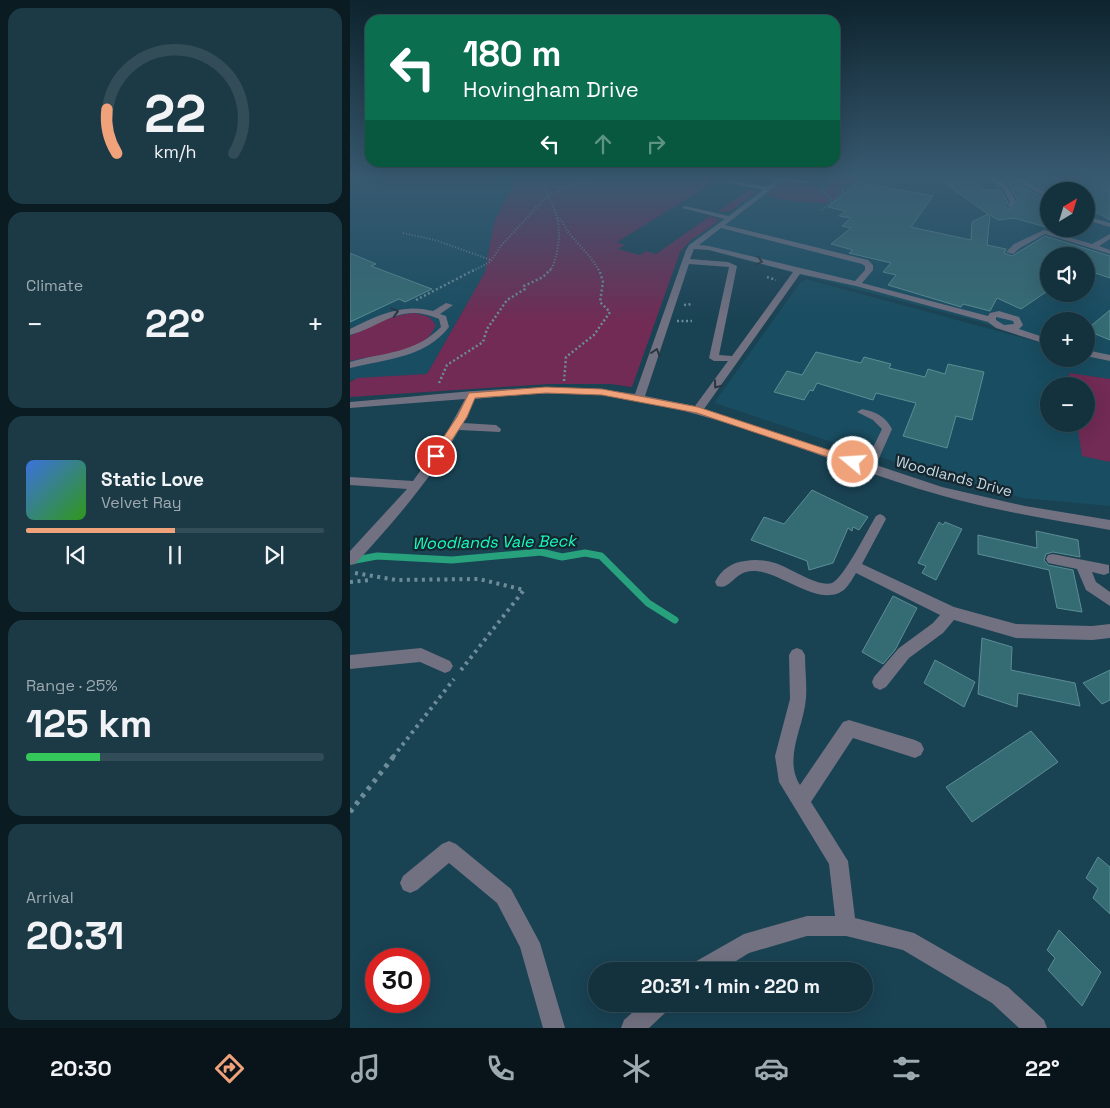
<!DOCTYPE html>
<html lang="en">
<head>
<meta charset="utf-8">
<style>
  :root { --surface:#13323e; --page:#1c3a45; --text:#f1f3f6; --muted:#9daab0; --line:#324d58; --accent:#f0a27a }
  body { margin:0; font-family:"Space Grotesk",sans-serif; background:var(--page); color:var(--text); height:100vh; display:flex; flex-direction:column; font-size:19px; white-space:nowrap }
  * { box-sizing:border-box; margin:0 }
  p { font-size:16px; color:var(--muted) }
  .icon { flex:none; width:28px; height:28px; fill:none; stroke:currentColor; stroke-width:2; stroke-linecap:round; stroke-linejoin:round }
  .map { position:relative; flex:1; overflow:hidden }
  .sheet { display:flex; flex-direction:column; gap:8px; padding:8px; background:#0a1c22; width:350px }
  .sheet>* { flex:none }
  .hud { position:absolute; left:15px; top:15px; width:475px; height:152px; border-radius:15px; box-shadow:0 5px 20px #0002,0 0 0 1px var(--line); background:#0b6e4f; color:#fff; overflow:hidden }
  .needle { width:32px; rotate:38deg }
  .buttons { position:absolute; left:690px; top:182px; display:grid; gap:10px }
  .buttons a { display:grid; place-items:center; width:55px; height:55px; border-radius:50%; background:var(--surface); box-shadow:0 5px 20px #0002,0 0 0 1px var(--line); font-size:25px }
  .speed { position:absolute; left:15px; top:948px; display:flex; gap:10px; font-size:25px; font-weight:700; text-align:center }
  .speed>* { display:grid; place-content:center; width:65px; height:65px; border-radius:50%; background:var(--surface); box-shadow:0 5px 20px #0002,0 0 0 1px var(--line); line-height:1 }
  .speed .limit { border:8px solid #d22; background:#fff; color:#111 }
  .pin { position:absolute; display:grid; place-items:center; width:42px; height:42px; color:#fff; margin:-21px; border:2px solid #fff; border-radius:50%; box-shadow:0 1px 5px #0007 }
  .me { position:absolute; width:55px; margin:-28px; rotate:288deg; stroke-linejoin:round; filter:drop-shadow(0 0 4px #0008) }
  .turn { display:flex; align-items:center; gap:18px; height:105px; padding:0 15px; font-size:22px }
  .turn .icon { width:65px; height:65px; stroke-width:2.5 }
  .turn b { display:block; font-size:35px; line-height:42px }
  .lanes { display:flex; align-items:center; height:48px; padding:0 15px; background:#0003; justify-content:center; gap:25px; direction:ltr }
  .lanes .off { opacity:.35 }
  .big { font-size:38px; font-weight:700; line-height:1.1 }
  .sheet .tile { flex:1; display:flex; flex-direction:column; justify-content:center; gap:8px; min-width:0; padding:0 18px; border-radius:15px; background:var(--page) }
  .sheet .dial { align-items:center; gap:0 }
  .dial svg { height:130px; overflow:visible; fill:none; stroke:var(--line); stroke-width:7; stroke-linecap:round; text-anchor:middle }
  .dial text { fill:var(--text); stroke:none }
  .song { display:flex; align-items:center; gap:15px }
  .cover { width:60px; height:60px; border-radius:8px; background:linear-gradient(135deg,hsl(220 70% 55%),hsl(110 70% 35%)) }
  .played { height:5px; border-radius:2px; background:linear-gradient(90deg,var(--accent) 50%,var(--line) 50%) }
  .keys { display:flex; justify-content:space-around; direction:ltr }
  .heat { display:flex; justify-content:space-between; align-items:center; font-size:28px; direction:ltr }
  .charge { height:8px; border-radius:4px; background:linear-gradient(90deg,#34c759 25%,var(--line) 0) }
  .trip { position:absolute; left:238px; top:962px; width:285px; height:50px; border-radius:25px; background:var(--surface); box-shadow:0 5px 20px #0002,0 0 0 1px var(--line); font-weight:700; line-height:50px; text-align:center }
  .dock { display:flex; height:80px; justify-content:space-around; align-items:center; background:#081419; color:var(--muted) }
  .dock .icon { width:35px; height:35px }
  .dock .selected { color:var(--accent) }
  .dock b { font-size:22px; color:var(--text) }
  main { display:flex; flex:1; min-height:0 }
  .map>svg:first-child { display:block }
</style>
</head>
<body>
<main>
<section class="sheet">
<div class="tile dial"><svg viewBox="0 0 100 80">
<path d="M14 69A42 42 0 1 1 86 69"/>
<path d="M14 69A42 42 0 0 1 8 42" stroke="#f0a27a"/>
<text x="50" y="56" font-size="32" font-weight="700">22</text>
<text x="50" y="72" font-size="11">km/h</text>
</svg></div>
<div class="tile"><p>Climate</p>
<div class="heat"><a>−</a><b class="big">22°</b><a>+</a></div>
</div>
<div class="tile">
<div class="song"><i class="cover"></i><div><b>Static Love</b><p>Velvet Ray</p></div></div>
<div class="played"></div>
<div class="keys"><svg class="icon" aria-label="previous" viewBox="0 0 24 24"><path d="M18 5L8 12l10 7zM5 5v14"/></svg><svg class="icon" aria-label="pause" viewBox="0 0 24 24"><path d="M8 5v14M16 5v14"/></svg><svg class="icon" aria-label="next" viewBox="0 0 24 24"><path d="M6 5l10 7-10 7zM19 5v14"/></svg></div>
</div>
<div class="tile"><p>Range · 25%</p><b class="big">125 km</b><div class="charge"></div></div>
<div class="tile"><p>Arrival</p><b class="big">20:31</b></div>
</section>
<div class="map">
<svg width="760" height="1028" viewBox="0 0 760 1028">
  <rect width="100%" height="100%" fill="#194253"/>
  <path fill="#194d61" fill-rule="evenodd" d="M 81,178 L 166,178 L 155,201 L 135,272 L 77,374 L 0,380 L 0,180 Z
    M 426,178 L 671,178 L 713,184 L 678,178 L 760,178 L 760,359 L 736,354 L 736,321 L 699,321 L 699,344 L 627,321 L 337,245 ZM 699,191 L 736,191 L 736,229 L 699,229 ZM 699,256 L 736,256 L 736,294 L 699,294 Z
    M 456,279 L 699,345 L 699,359 L 736,359 L 736,356 L 760,360 L 760,506 L 672,498 L 515,453 L 364,403 L 450,283 ZM 699,386 L 736,386 L 736,424 L 699,424 Z"/>
  <path fill="#712b54" d="M 167,178 L 371,178 L 267,242 L 275,245 L 268,249 L 290,255 L 296,251 L 306,254 L 359,217 L 354,215 L 369,219 L 366,223 L 340,241 L 330,252 L 282,387 L 260,384 L 200,384 L 0,397 L 0,382 L 7,378 L 77,374 L 135,272 L 144,222 Z
    M 462,178 L 521,178 L 508,180 L 503,184 L 493,184 L 491,187 L 494,187 L 490,190 L 493,192 L 482,201 L 473,188 L 480,181 Z
    M 439,181 L 456,182 L 455,184 L 470,187 L 480,203 L 478,204 C 458,201 435,202 416,195 L 430,182 Z
    M 400,189 L 407,192 L 381,211 L 367,212 Z
    M 65,313 L 79,317 L 86,325 C 73,357 27,353 0,361 L 0,336 C 22,325 40,315 65,313 Z
    M 719,373 L 760,379 L 760,462 L 732,456 L 727,424 L 736,424 L 736,386 L 721,386 Z"/>
  <g fill="none" stroke-linecap="round" stroke-linejoin="round">
    <path stroke="#27a27c" stroke-width="7" d="M 0,561 L 27,556 L 102,560 L 191,552 L 212,557 L 235,553 L 251,556 L 298,603 L 325,620"/>
  </g>
  <path fill="#356c74" stroke="#5c8d94" d="M 593,178 L 616,178 L 637,190 L 650,190 L 658,202 L 655,206 L 657,208 L 663,208 L 668,201 L 657,181 L 668,184 L 699,201 L 699,228 L 664,218 L 648,220 L 640,215 L 637,245 L 656,249 L 654,253 L 662,256 L 695,236 L 760,256 L 760,278 L 736,270 L 736,256 L 699,256 L 699,290 L 671,309 L 647,298 L 640,311 L 613,304 L 611,307 L 538,285 L 546,275 L 533,272 L 541,263 L 499,253 L 503,250 L 481,244 L 501,228 L 492,226 L 501,218 L 489,216 L 495,211 L 478,207 L 508,182 L 583,196 L 561,227 L 621,240 L 622,222 L 638,214 L 593,182 L 598,181 Z
    M 675,178 L 694,178 L 718,185 L 723,180 L 716,178 L 760,178 L 760,220 L 748,213 L 736,214 L 736,191 L 699,192 Z
    M 0,253 L 26,264 L 21,266 L 82,289 L 55,302 L 49,299 L 0,322 Z
    M 760,310 L 760,340 L 736,330 Z
    M 466,352 L 511,363 L 514,357 L 541,364 L 539,368 L 575,377 L 578,369 L 595,374 L 598,364 L 634,372 L 622,420 L 606,416 L 597,448 L 553,436 L 566,403 L 526,393 L 523,400 L 467,383 L 463,391 L 460,390 L 454,400 L 424,392 L 437,371 L 452,375 Z
    M 462,490 L 518,517 L 509,530 L 503,527 L 502,531 L 498,528 L 483,563 L 459,570 L 457,561 L 401,540 L 414,517 L 434,524 Z
    M 589,522 L 593,525 L 595,522 L 612,529 L 586,580 L 572,573 L 576,566 L 568,563 Z
    M 686,531 L 728,540 L 730,557 L 703,552 L 696,554 L 694,560 L 698,565 L 723,570 L 732,612 L 707,608 L 699,570 L 628,554 L 628,535 L 687,548 Z
    M 543,596 L 567,608 L 545,650 L 533,664 L 512,652 Z
    M 632,638 L 662,647 L 661,670 L 725,683 L 730,706 L 668,693 L 667,707 L 628,694 Z
    M 585,660 L 625,682 L 614,707 L 574,683 Z
    M 760,670 L 760,700 L 752,704 L 733,683 Z
    M 681,731 L 708,762 L 622,822 L 596,787 Z
    M 748,857 L 760,867 L 760,914 L 743,898 L 748,888 L 736,878 Z
    M 709,930 L 751,972 L 732,1006 L 698,970 L 705,958 L 697,950 Z"/>
  <g fill="none" stroke-linecap="round" stroke-linejoin="round">
    <path stroke="#6d8c9a" stroke-width="2" stroke-dasharray="1 2" stroke-linecap="butt" d="M 175,178 L 178,178
      M 189,178 L 194,181 C 195,193 201,201 205,211 C 212,228 209,256 200,271
      M 471,187 L 482,203
      M 472,210 L 494,192 L 491,190 C 504,181 517,179 532,178
      M 207,218 C 215,222 214,227 219,233 C 229,246 241,255 249,271
      M 53,233 L 85,240 L 141,260
      M 123,271 L 140,262 L 150,247 L 197,196 L 222,185 L 249,178"/>
    <path stroke="#6d8c9a" stroke-width="2.5" stroke-dasharray="2 2.5" stroke-linecap="butt" d="M 417,277 L 426,280
      M 66,300 L 126,269
      M 334,305 L 343,304
      M 327,321 L 342,321
      M 214,381 L 216,357 L 244,335 L 260,312 L 250,302 L 253,282 L 249,269
      M 89,383 L 97,365 L 133,342 L 137,329 L 157,300 L 175,289 L 174,286 L 193,277 L 201,269"/>
    <path stroke="#6d8c9a" stroke-width="4" stroke-dasharray="3 4.5" stroke-linecap="butt" d="M 5,573 L 46,580 L 129,579 L 174,590 L 111,670
      M 0,582 L 21,580
      M 43,757 L 104,679"/>
    <path stroke="#6d8c9a" stroke-width="5" stroke-dasharray="4 5.5" stroke-linecap="butt" d="M 0,812 L 44,756"/>
    <path fill="#727181" fill-rule="evenodd" d="M 428,178 L 461,181 L 458,183 L 431,182 L 375,225 L 518,260 L 523,265 L 523,270 L 512,283 L 638,316 L 640,313 L 649,311 L 669,317 L 673,325 L 669,329 L 699,339 L 699,345 L 646,328 L 638,322 L 506,286 L 450,274 L 354,409 L 516,462 L 532,429 L 523,420 L 507,412 L 512,409 C 526,412 535,416 542,429 L 526,465 L 592,487 L 675,506 L 760,520 L 760,530 C 703,520 646,511 590,495 C 477,463 371,410 254,395 C 211,390 168,395 125,399 L 113,423 L 146,425 L 151,429 L 150,432 L 109,430 C 81,479 44,522 5,564 L 0,565 L 0,551 L 57,489 L 0,485 L 0,477 L 63,481 L 93,439 L 115,399 L 0,408 L 0,402 C 95,395 191,379 285,394 L 336,250 L 339,245 L 375,219 L 332,208 L 335,206 L 379,216 L 413,190 L 376,182 L 376,180 L 417,187 ZM 371,228 L 512,264 L 515,266 L 515,270 L 505,281 L 359,246 L 349,245 ZM 344,249 L 359,250 L 443,272 L 382,356 L 369,355 L 387,266 L 378,262 L 340,259 ZM 339,264 L 379,267 L 359,358 L 364,361 L 378,361 L 345,406 L 295,396 ZM 646,317 L 663,321 L 664,324 L 654,325 L 646,320 Z
      M 638,178 C 653,177 661,190 666,202 L 662,207 L 657,206 L 660,202 L 654,190 Z
      M 653,178 L 673,179 L 699,194 L 699,199 L 669,182 Z
      M 696,178 L 709,178 L 721,181 L 718,183 Z
      M 736,216 L 760,223 L 760,227 L 736,220 Z
      M 694,230 L 742,244 L 760,234 L 760,239 L 749,246 L 760,250 L 760,254 L 695,234 L 670,248 L 663,254 L 656,252 L 664,244 Z
      M 96,303 L 103,305 L 90,314 L 96,316 L 99,327 C 75,358 36,359 0,368 L 0,362 C 34,352 64,354 91,327 L 89,319 C 50,302 35,325 0,335 L 0,329 C 28,315 52,303 83,311 Z
      M 736,350 L 760,355 L 760,361 L 736,356 Z
      M 530,514 L 534,516 L 536,519 L 512,564 L 604,607 L 666,624 L 742,626 L 760,624 L 760,638 L 742,640 L 666,638 L 604,620 L 593,633 L 559,658 L 536,687 L 530,690 L 524,687 L 522,682 L 524,677 L 549,648 L 583,623 L 590,615 L 506,573 C 503,578 499,585 495,589 C 471,610 431,571 404,571 C 384,570 381,591 367,586 L 365,582 C 371,570 382,562 395,561 C 405,559 415,560 425,563 C 439,567 469,588 482,583 C 494,578 518,529 526,516 Z
      M 703,554 L 759,565 L 759,573 L 754,575 L 742,572 L 746,582 L 760,592 L 760,606 L 736,590 L 727,569 L 698,563 L 696,559 L 698,555 Z
      M 71,648 L 100,661 L 103,666 L 100,671 L 95,673 L 70,662 L 0,669 L 0,655 Z
      M 447,648 L 452,650 L 455,655 C 455,669 457,684 456,698 C 454,727 433,758 450,785 L 493,722 L 499,720 L 565,740 L 571,743 L 574,749 L 571,755 L 565,758 L 503,738 L 461,802 L 498,861 L 505,918 L 564,933 L 658,987 L 694,1020 L 697,1028 L 669,1028 L 642,1003 L 553,950 L 496,936 L 457,936 L 399,953 L 370,971 L 340,971 L 343,963 L 394,934 L 457,916 L 485,916 L 479,864 L 429,782 L 425,756 L 440,699 L 439,655 L 442,650 Z
      M 99,841 L 106,844 L 161,889 L 190,943 L 215,1028 L 193,1028 L 170,947 L 147,903 L 99,863 L 67,890 L 60,893 L 53,890 L 50,883 L 53,876 L 92,844 Z
      M 292,1004 L 319,1004 L 316,1012 L 299,1028 L 271,1028 L 274,1020 Z"/>
  </g>
  <defs><path id="oneway-chevron" d="M-2-3.5L2.5 0L-2 3.5" fill="none" stroke-width="1.6" stroke-linecap="round" stroke-linejoin="round" transform="scale(1.25)"/></defs>
  <g stroke="#28353f">
    <use href="#oneway-chevron" transform="translate(409 261) rotate(15)"/>
    <use href="#oneway-chevron" transform="translate(45 312) rotate(-16)"/>
    <use href="#oneway-chevron" transform="translate(306 352) rotate(-72)"/>
    <use href="#oneway-chevron" transform="translate(367 385) rotate(127)"/>
  </g>
  <linearGradient id="sky" x2="0" y2="1"><stop stop-color="#0e242e"/><stop offset="0.55" stop-color="#385a71"/><stop offset="1" stop-color="#385a71" stop-opacity="0"/></linearGradient>
  <rect width="760" height="322" fill="url(#sky)"/>
  <path fill="#f0a27a" stroke="#9c694f" d="M 196,387 L 252,389 L 348,407 L 506,459 L 508,462 L 506,464 L 499,464 L 347,413 L 252,395 L 196,393 L 125,398 L 117,417 L 90,458 L 82,458 L 81,456 L 107,417 L 119,393 Z"/>
  <g text-anchor="middle" dominant-baseline="central" stroke-width="4.5" stroke-linejoin="round" paint-order="stroke">
    <g font-size="15" fill="#c3d8e2" stroke="#15262e">
      <text transform="translate(604 476) rotate(15)">Woodlands Drive</text>
    </g>
    <g font-size="16" font-style="italic" fill="#14fec1" stroke="#15262e">
      <text transform="translate(144 542) rotate(-1)">Woodlands Vale Beck</text>
    </g>
  </g>
</svg>
<div class="buttons">
<a><svg class="needle" viewBox="-14 -14 28 28"><path d="M0-13l5 13h-10z" fill="#e53935"/><path d="M0 13l5-13h-10z" fill="#9daab0"/></svg></a>
<a><svg class="icon" aria-label="sound" viewBox="0 0 24 24"><path d="M4 9h4l5-4v14l-5-4H4zM17 9q2 3 0 6"/></svg></a>
<a>+</a>
<a>−</a>
</div>
<div class="speed"><div class="limit">30</div></div>
<div class="pin" style="left:86px;top:456px;background:#d93025"><svg class="icon" aria-label="arrive" viewBox="0 0 24 24"><path d="M6 21V4h12l-3 4 3 4H6"/></svg></div>
<svg class="me" style="left:503px;top:462px" viewBox="-20 -20 40 40"><circle r="17" fill="#f0a27a" stroke="#fff" stroke-width="3"/><path d="M0-11L8 9 0 5-8 9z" fill="#fff"/></svg>
<div class="trip">20:31 · 1 min · 220 m</div>
<div class="hud">
<div class="turn"><svg class="icon" aria-label="left" viewBox="0 0 24 24"><path d="M17 20v-9H6M10 6l-5 5 5 5"/></svg><div><b>180 m</b>Hovingham Drive</div></div>
<div class="lanes"><svg class="icon" aria-label="left" viewBox="0 0 24 24"><path d="M17 20v-9H6M10 6l-5 5 5 5"/></svg><svg class="icon off" aria-label="ahead" viewBox="0 0 24 24"><path d="M12 20V5M6 11l6-6 6 6"/></svg><svg class="icon off" aria-label="right" viewBox="0 0 24 24"><path d="M7 20v-9h11M14 6l5 5-5 5"/></svg></div>
</div>
</div>
</main>
<nav class="dock">
<b>20:30</b>
<svg class="icon selected" aria-label="directions" viewBox="0 0 24 24"><path d="M12 3l9 9-9 9-9-9zM9 14v-3h6M13 9l2 2-2 2"/></svg>
<svg class="icon" aria-label="music" viewBox="0 0 24 24"><path d="M9 18V5l10-2v13"/><circle cx="6" cy="18" r="3"/><circle cx="16" cy="16" r="3"/></svg>
<svg class="icon" aria-label="phone" viewBox="0 0 24 24"><path d="M5 4h4l2 5-3 2q2 4 5 5l2-3 5 2v4C11 20 4 13 5 4z"/></svg>
<svg class="icon" aria-label="climate" viewBox="0 0 24 24"><path d="M12 3v18M4 7l16 10M4 17L20 7"/></svg>
<svg class="icon" aria-label="car" viewBox="0 0 24 24"><path d="M5 17H2v-5l4-1 3-4h7l3 4 3 1v5h-3M9 17h6M6 11h13"/><circle cx="7" cy="17" r="2"/><circle cx="17" cy="17" r="2"/></svg>
<svg class="icon" aria-label="filters" viewBox="0 0 24 24"><path d="M4 7h16M4 17h16"/><circle cx="9" cy="7" r="2"/><circle cx="15" cy="17" r="2"/></svg>
<b>22°</b>
</nav>
</body>
</html>
